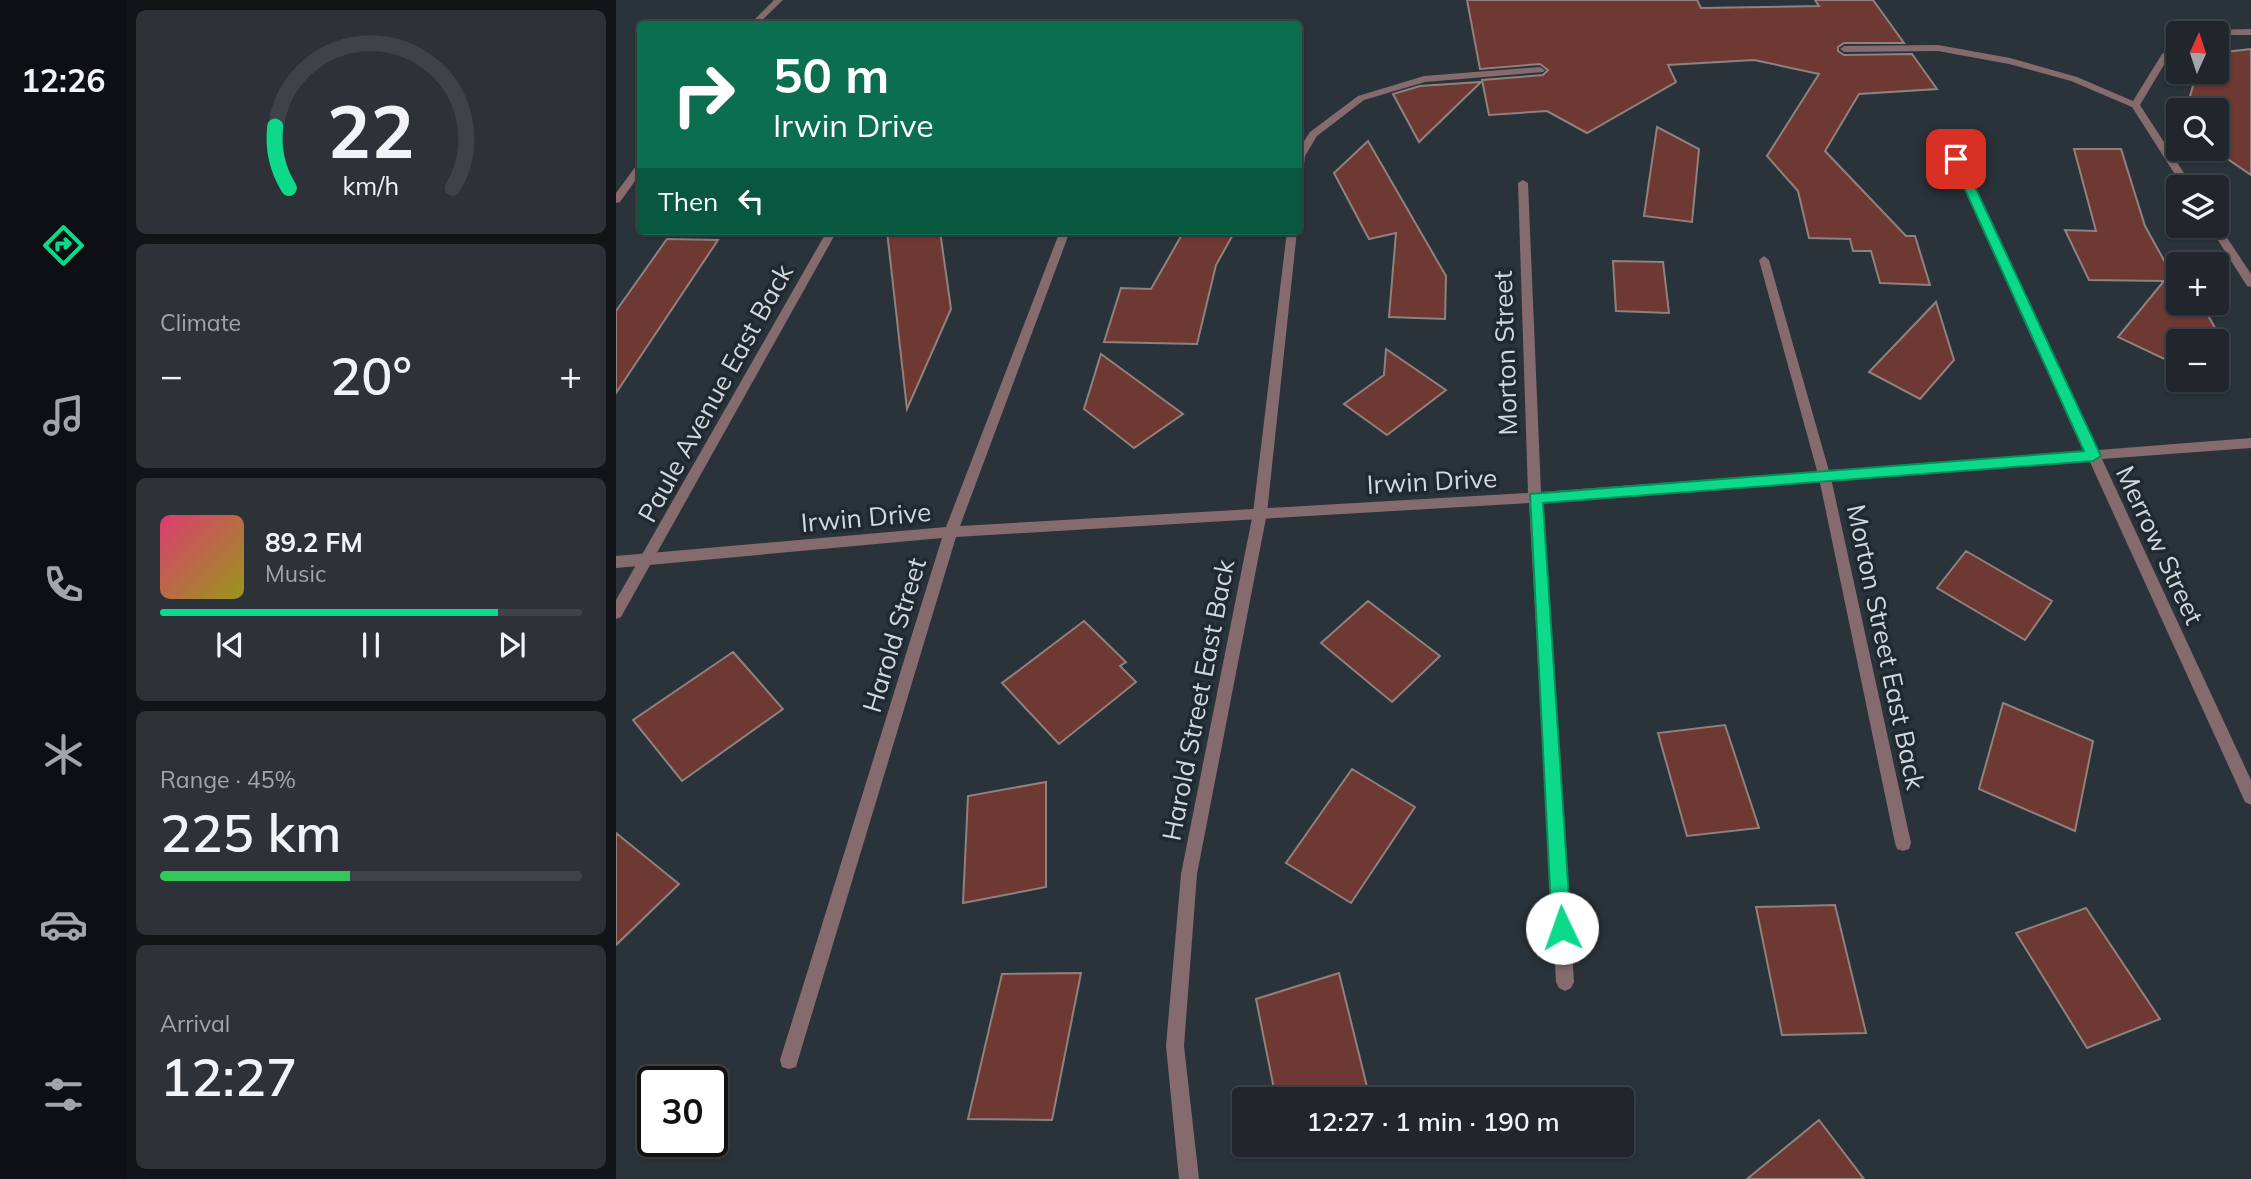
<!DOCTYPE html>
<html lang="en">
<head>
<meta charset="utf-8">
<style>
  :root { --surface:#20262c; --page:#2d3238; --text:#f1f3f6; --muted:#a2a5a9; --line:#3d4348; --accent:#0cd98a }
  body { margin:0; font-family:Mulish,sans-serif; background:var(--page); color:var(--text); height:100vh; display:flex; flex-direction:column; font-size:26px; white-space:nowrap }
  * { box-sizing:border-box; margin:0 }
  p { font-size:23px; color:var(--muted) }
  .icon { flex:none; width:38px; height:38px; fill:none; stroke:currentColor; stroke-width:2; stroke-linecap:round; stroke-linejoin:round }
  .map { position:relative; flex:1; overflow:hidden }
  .details { display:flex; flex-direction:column; gap:10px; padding:10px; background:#121518; width:490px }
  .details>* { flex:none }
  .hud { position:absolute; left:21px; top:21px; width:665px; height:214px; border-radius:7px; box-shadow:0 2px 5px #0004,0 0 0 2px var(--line); background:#0b6e4f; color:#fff; overflow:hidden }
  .needle { width:46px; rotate:3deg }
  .controls { position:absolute; left:1550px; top:21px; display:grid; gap:14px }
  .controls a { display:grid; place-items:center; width:63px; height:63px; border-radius:7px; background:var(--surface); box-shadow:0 2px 5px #0004,0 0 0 2px var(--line); font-size:35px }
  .speed { position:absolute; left:21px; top:1066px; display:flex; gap:14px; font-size:35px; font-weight:700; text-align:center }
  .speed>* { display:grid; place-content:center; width:91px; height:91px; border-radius:50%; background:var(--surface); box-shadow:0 2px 5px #0004,0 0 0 2px var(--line); line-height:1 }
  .speed .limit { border:4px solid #111; border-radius:10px; background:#fff; color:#111 }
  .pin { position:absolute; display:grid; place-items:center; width:60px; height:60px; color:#fff; margin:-30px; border-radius:14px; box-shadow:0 4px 10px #0006 }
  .me { position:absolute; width:77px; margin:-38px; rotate:357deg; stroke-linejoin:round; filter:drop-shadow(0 0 5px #0008) }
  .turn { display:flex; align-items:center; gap:24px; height:147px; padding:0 21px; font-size:32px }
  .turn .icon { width:91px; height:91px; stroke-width:2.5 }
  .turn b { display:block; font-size:49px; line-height:60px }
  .then { display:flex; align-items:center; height:66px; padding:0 21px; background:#0003; gap:14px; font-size:26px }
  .big { font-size:52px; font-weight:600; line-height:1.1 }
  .details .card { flex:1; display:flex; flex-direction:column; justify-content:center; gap:10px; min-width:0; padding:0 24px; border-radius:10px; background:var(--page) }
  .details .dial { align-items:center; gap:0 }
  .dial svg { height:182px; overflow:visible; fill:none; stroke:var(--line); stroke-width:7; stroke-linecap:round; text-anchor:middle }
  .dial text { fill:var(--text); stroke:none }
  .song { display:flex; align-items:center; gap:21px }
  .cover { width:84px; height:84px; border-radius:10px; background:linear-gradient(135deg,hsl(340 70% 55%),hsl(60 70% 35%)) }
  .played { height:7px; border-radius:4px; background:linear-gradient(90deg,var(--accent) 80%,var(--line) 80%) }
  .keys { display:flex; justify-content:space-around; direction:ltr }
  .heat { display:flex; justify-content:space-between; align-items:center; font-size:38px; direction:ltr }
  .charge { height:10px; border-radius:5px; background:linear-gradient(90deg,#34c759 45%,var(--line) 0) }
  .trip { position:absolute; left:616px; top:1087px; width:402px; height:70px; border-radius:7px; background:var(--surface); box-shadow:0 2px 5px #0004,0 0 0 2px var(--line); font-weight:600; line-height:70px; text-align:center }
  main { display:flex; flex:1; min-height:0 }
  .tab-bar { display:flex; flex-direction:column; width:126px; justify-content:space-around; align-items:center; background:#0d0f12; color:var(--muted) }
  .tab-bar .icon { width:49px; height:49px }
  .tab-bar .active { color:var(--accent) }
  .tab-bar b { font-size:32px; color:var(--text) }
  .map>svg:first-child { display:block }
</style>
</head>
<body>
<main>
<nav class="tab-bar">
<b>12:26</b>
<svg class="icon active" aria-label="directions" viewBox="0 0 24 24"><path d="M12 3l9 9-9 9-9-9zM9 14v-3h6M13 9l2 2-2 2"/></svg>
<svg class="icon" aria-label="music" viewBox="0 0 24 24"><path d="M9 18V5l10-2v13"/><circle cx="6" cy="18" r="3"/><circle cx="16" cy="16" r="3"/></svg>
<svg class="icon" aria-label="phone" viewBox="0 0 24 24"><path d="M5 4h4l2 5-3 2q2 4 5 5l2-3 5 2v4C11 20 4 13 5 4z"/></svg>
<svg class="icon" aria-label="climate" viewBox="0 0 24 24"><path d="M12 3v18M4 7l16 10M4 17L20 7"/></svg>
<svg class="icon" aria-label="car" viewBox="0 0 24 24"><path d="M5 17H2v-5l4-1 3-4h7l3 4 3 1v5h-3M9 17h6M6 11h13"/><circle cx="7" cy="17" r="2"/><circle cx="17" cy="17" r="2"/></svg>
<svg class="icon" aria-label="filters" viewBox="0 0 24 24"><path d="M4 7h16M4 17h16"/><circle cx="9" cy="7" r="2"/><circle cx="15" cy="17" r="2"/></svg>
</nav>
<section class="details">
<div class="card dial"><svg viewBox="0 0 100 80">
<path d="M14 69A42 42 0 1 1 86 69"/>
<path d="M14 69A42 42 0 0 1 8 42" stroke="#0cd98a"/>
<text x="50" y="56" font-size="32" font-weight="700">22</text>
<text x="50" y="72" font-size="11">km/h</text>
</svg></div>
<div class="card"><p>Climate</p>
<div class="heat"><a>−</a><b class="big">20°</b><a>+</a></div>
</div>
<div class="card">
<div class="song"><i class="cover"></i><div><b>89.2 FM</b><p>Music</p></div></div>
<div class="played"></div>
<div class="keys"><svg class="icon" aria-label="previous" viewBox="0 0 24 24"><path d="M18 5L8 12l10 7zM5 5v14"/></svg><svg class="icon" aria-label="pause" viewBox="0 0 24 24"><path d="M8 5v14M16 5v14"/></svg><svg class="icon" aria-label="next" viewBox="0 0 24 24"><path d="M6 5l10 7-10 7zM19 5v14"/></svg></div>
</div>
<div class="card"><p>Range · 45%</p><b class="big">225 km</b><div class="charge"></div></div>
<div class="card"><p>Arrival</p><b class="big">12:27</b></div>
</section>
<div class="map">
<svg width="1635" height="1179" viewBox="0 0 1635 1179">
  <rect width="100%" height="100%" fill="#2a333a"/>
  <path fill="#6d3932" stroke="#90817f" stroke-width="2" d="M 851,0 L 1081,0 L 1085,8 L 1203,6 L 1199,0 L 1257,0 L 1288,43 L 1228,43 L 1222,47 L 1222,51 L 1228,55 L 1296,54 L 1321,89 L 1243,94 L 1209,151 L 1290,236 L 1299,236 L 1314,285 L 1264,283 L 1255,251 L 1237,251 L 1234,239 L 1193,238 L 1182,191 L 1151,156 L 1203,74 L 1138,60 L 1052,65 L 1060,82 L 971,133 L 931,111 L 873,115 L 866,80 L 927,75 L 932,70 L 924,64 L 864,69 Z
    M 1635,49 L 1635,175 L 1597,149 L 1601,149 L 1601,110 L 1570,110 L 1581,72 L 1601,72 L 1601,53 Z
    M 865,82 L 803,142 L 777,94 L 804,86 Z
    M 1041,127 L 1083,149 L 1076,222 L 1028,216 Z
    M 752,141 L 830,276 L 829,319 L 773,317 L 780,233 L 753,239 L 718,173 Z
    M 1458,149 L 1505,149 L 1529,226 L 1555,273 L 1563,264 L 1563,303 L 1585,303 L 1607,342 L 1601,350 L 1601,341 L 1563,341 L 1563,366 L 1502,337 L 1548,281 L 1473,280 L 1449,230 L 1480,231 Z
    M 271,231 L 324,231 L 335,309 L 291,409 Z
    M 568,231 L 619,231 L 600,265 L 581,344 L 488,342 L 505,288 L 535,289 Z
    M 51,239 L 102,240 L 0,393 L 0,311 Z
    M 997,261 L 1047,262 L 1053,313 L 1000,311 Z
    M 1320,302 L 1338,360 L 1304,399 L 1253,372 Z
    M 770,349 L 830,390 L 771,435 L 728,404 L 768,375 Z
    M 485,354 L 567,414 L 518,448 L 468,409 Z
    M 1350,551 L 1436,601 L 1409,640 L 1321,588 Z
    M 752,601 L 824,656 L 776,702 L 705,643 Z
    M 468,621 L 510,662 L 504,666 L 520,682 L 443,744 L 386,683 Z
    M 117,652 L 167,709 L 66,781 L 17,720 Z
    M 1387,703 L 1477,741 L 1459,831 L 1363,789 Z
    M 1109,725 L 1143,828 L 1071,836 L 1042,733 Z
    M 736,769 L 799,807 L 735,903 L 670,863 Z
    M 430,782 L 430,887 L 347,903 L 352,796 Z
    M 0,833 L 63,884 L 0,945 Z
    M 1219,905 L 1250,1033 L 1166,1035 L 1140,907 Z
    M 1470,908 L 1544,1019 L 1471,1048 L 1400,933 Z
    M 465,973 L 436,1120 L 352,1119 L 386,974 Z
    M 723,973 L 754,1099 L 660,1099 L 640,999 Z
    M 1203,1120 L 1248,1179 L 1131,1179 Z"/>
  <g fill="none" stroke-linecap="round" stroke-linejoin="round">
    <path fill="#866b6e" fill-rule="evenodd" d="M 1635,29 L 1635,35 L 1601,35 L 1601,33 L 1590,33 L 1594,30 Z
      M 1322,45 L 1394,58 L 1461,77 L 1517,101 L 1546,54 L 1563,45 L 1563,52 L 1552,58 L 1524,105 L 1577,187 L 1567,187 L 1516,107 L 1455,81 L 1393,64 L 1322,51 L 1228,52 L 1224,49 L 1228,46 Z
      M 924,67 L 929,70 L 927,72 L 809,82 L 748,100 L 701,136 L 689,156 L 687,172 L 682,175 L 682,150 L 694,132 L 742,96 L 808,76 Z
      M 1602,224 L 1635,274 L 1635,287 L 1631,286 L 1593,226 L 1601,226 Z
      M 211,231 L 221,231 L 5,617 L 0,619 L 0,600 Z
      M 671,231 L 681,231 L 651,513 L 581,874 L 568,1046 L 583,1179 L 563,1179 L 550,1046 L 565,874 L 637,513 Z
      M 1148,256 L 1153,260 L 1215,478 L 1295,843 L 1293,849 L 1287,851 L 1281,849 L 1279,843 L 1203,478 L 1143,260 Z"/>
    <path fill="#866b6e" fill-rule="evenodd" d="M 158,0 L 167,0 L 142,24 L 134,24 Z
      M 1341,156 L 1346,159 L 1482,450 L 1635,438 L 1635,448 L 1486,459 L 1635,780 L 1635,805 L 1629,802 L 1473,460 L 926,503 L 958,982 L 955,988 L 949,991 L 943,988 L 940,982 L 913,503 L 340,537 L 182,1060 L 180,1067 L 173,1069 L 166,1067 L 164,1060 L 326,538 L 0,568 L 0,556 L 330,527 L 444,231 L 454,231 L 344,526 L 912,493 L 902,183 L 907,180 L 912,183 L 925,492 L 1469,451 L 1336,159 Z
      M 24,165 L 24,174 L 4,202 L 0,203 L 0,193 L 20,166 Z"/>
  </g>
  <path fill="#0cd98a" stroke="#088d5a" stroke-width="2" d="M 1336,156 L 1346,159 L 1485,456 L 1477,461 L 927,503 L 955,928 L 952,935 L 946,938 L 939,935 L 936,928 L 914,494 L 1468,451 L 1335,159 Z"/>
  <g text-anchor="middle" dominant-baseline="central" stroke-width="7" stroke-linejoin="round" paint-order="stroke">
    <g font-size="26" fill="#d3d8dd" stroke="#202930">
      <text transform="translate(889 353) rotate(-92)">Morton Street</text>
      <text transform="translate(99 393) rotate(-61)">Paule Avenue East Back</text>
      <text transform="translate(816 481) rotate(-3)">Irwin Drive</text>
      <text transform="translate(250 517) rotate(-5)">Irwin Drive</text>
      <text transform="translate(1544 545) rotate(65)">Merrow Street</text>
      <text transform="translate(278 635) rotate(-73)">Harold Street</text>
      <text transform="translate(1270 647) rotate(78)">Morton Street East Back</text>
      <text transform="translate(582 700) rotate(-79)">Harold Street East Back</text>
    </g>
  </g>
</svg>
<div class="controls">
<a><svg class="needle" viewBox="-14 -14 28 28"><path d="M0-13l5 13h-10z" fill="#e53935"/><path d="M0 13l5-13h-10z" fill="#a2a5a9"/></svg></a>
<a><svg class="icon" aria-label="search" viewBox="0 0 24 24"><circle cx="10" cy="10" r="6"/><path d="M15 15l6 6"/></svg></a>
<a><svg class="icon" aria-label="layers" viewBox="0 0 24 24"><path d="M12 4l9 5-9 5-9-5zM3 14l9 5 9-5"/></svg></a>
<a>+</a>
<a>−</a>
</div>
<div class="speed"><div class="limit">30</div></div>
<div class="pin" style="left:1340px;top:159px;background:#d93025"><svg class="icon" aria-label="arrive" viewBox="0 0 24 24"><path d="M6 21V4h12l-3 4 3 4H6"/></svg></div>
<svg class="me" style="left:946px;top:928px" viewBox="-20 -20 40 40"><circle r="19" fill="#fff"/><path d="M0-13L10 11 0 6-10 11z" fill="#0cd98a"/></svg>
<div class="trip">12:27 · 1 min · 190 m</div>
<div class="hud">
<div class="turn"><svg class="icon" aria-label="right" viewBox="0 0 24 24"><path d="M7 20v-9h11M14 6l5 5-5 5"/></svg><div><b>50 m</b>Irwin Drive</div></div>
<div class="then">Then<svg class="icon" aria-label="left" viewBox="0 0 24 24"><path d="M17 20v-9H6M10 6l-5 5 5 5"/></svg></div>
</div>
</div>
</main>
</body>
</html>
